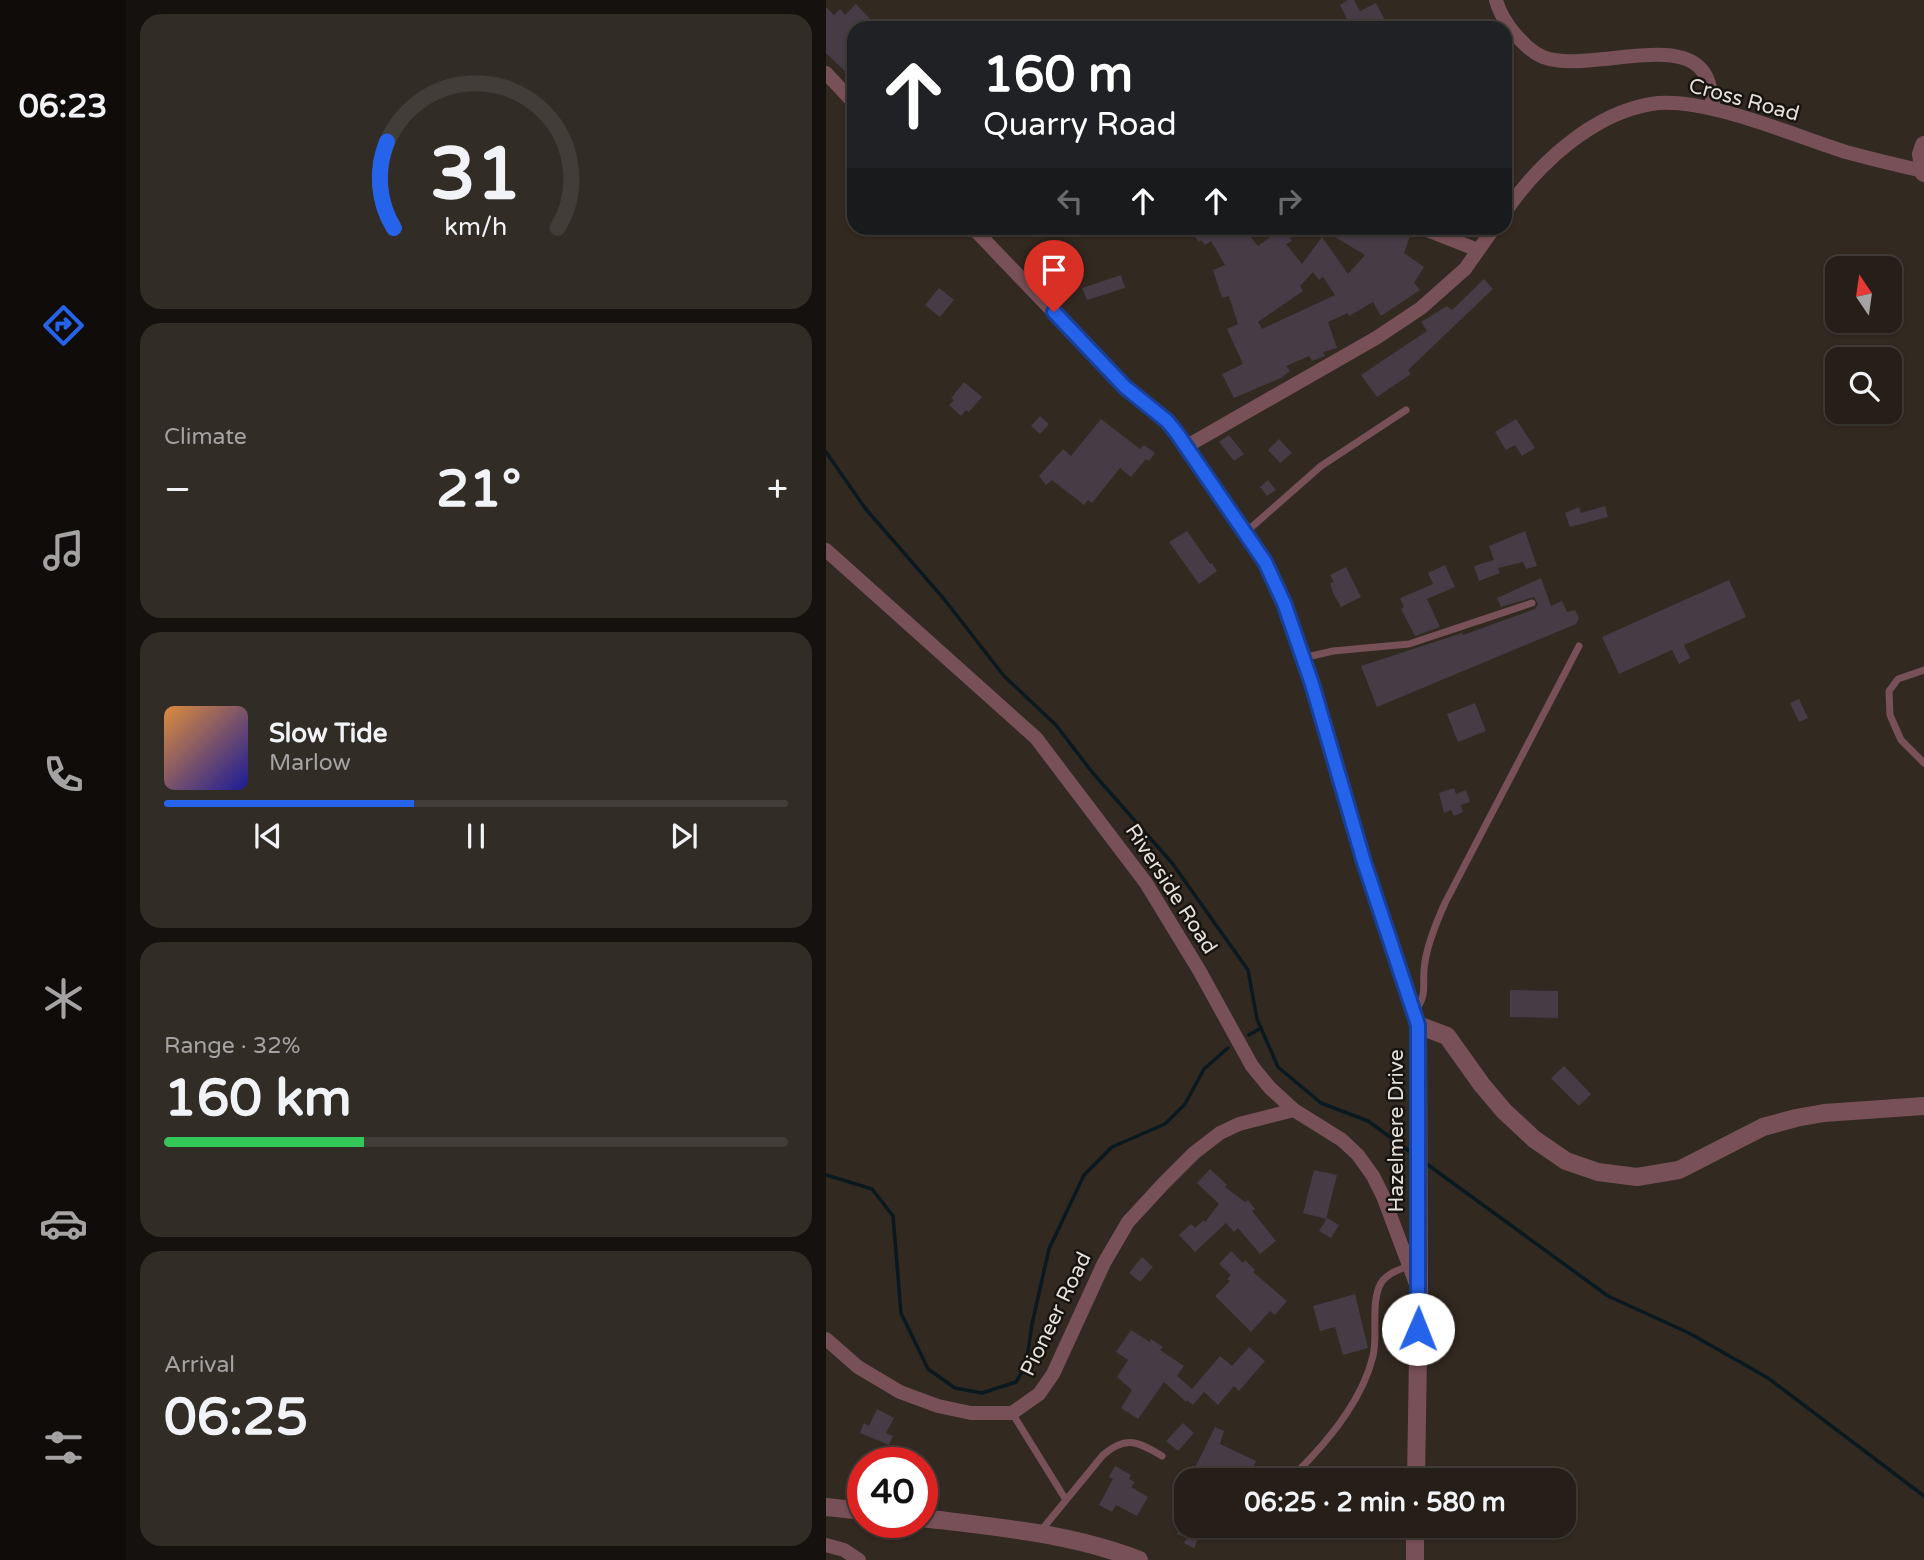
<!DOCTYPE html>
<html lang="en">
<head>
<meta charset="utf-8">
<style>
  :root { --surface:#261f19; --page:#322c26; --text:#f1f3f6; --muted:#a4a2a2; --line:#423d38; --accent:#2563eb }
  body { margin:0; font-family:"Varela Round",sans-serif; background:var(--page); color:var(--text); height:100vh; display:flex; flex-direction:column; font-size:26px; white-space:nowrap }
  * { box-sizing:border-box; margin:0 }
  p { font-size:23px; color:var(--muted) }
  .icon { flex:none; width:38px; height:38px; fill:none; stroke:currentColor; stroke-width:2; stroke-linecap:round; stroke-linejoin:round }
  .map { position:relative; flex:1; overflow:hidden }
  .panel { display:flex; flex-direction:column; gap:14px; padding:14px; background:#15110e; width:700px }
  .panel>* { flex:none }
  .banner { position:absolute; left:21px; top:21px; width:665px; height:214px; border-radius:21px; box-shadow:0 2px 5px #0004,0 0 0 2px var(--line); background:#202124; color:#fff; overflow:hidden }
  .needle { width:46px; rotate:347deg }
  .tools { position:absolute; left:999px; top:256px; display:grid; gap:14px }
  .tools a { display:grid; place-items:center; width:77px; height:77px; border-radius:14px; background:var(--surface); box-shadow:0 2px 5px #0004,0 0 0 2px var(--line); font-size:35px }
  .speed { position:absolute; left:21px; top:1447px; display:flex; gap:14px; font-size:35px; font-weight:700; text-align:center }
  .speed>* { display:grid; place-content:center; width:91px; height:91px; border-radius:50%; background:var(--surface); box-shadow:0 2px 5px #0004,0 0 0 2px var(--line); line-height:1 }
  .speed .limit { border:10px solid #d22; background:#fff; color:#111 }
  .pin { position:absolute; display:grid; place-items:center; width:60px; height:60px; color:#fff; margin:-72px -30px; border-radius:50% 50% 50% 0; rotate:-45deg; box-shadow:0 0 7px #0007 }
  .pin .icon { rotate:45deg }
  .me { position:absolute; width:77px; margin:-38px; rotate:1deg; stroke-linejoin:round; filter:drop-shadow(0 0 5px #0008) }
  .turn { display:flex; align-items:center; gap:24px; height:147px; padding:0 21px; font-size:32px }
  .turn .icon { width:91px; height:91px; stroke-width:2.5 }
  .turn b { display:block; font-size:49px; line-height:60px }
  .lanes { display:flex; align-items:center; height:66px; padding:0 21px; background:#0003; justify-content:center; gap:35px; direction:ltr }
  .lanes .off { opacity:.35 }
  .big { font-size:52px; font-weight:700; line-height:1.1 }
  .panel .card { flex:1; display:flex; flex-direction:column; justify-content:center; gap:10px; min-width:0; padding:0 24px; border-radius:21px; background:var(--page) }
  .panel .dial { align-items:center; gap:0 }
  .dial svg { height:182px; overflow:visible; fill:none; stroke:var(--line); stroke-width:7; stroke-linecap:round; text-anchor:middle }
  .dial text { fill:var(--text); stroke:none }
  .song { display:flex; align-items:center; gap:21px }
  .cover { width:84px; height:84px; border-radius:10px; background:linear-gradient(135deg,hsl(30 70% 55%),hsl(240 70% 35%)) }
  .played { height:7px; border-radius:4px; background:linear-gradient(90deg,var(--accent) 40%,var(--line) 40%) }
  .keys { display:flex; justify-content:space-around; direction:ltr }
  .heat { display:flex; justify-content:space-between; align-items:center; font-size:38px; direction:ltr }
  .charge { height:10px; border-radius:5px; background:linear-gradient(90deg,#34c759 32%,var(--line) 0) }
  .trip { position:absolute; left:348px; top:1468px; width:402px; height:70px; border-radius:21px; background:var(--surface); box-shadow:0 2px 5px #0004,0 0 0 2px var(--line); font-weight:700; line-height:70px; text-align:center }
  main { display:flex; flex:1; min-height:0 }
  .menu { display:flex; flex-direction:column; width:126px; justify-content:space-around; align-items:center; background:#0f0c0a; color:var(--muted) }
  .menu .icon { width:49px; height:49px }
  .menu .selected { color:var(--accent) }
  .menu b { font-size:32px; color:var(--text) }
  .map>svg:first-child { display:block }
</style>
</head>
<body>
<main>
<nav class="menu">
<b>06:23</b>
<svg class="icon selected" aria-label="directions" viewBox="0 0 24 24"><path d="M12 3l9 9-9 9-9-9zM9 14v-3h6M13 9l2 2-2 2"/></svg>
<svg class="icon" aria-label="music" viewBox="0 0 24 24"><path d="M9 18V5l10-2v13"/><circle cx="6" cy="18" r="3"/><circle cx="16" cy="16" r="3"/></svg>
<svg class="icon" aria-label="phone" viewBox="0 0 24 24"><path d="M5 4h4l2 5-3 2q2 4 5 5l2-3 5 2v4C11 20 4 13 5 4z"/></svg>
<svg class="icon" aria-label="climate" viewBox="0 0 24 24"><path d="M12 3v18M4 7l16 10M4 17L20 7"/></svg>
<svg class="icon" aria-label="car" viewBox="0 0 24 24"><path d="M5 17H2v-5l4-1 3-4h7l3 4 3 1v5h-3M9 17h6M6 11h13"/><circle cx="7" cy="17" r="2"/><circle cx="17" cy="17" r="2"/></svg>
<svg class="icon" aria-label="filters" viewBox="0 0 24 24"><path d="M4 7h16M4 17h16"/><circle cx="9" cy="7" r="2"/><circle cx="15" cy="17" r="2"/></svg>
</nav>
<section class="panel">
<div class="card dial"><svg viewBox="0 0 100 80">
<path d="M14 69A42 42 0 1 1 86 69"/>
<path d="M14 69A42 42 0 0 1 11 31" stroke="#2563eb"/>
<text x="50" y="56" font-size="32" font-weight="700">31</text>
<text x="50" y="72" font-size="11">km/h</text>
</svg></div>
<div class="card"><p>Climate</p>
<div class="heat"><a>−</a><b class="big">21°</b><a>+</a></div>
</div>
<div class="card">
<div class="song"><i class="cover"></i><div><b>Slow Tide</b><p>Marlow</p></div></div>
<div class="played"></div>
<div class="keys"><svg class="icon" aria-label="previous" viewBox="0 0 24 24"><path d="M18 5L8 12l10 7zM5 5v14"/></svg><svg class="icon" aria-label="pause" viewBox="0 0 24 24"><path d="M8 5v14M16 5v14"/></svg><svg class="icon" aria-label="next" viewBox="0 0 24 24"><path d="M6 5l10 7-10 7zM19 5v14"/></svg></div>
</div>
<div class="card"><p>Range · 32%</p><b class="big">160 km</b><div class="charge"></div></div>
<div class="card"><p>Arrival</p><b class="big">06:25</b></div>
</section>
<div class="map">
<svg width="1098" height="1560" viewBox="0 0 1098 1560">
  <rect width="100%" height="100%" fill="#322921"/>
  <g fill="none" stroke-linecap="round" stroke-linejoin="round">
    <path stroke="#0a191f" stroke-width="3.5" d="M 0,452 L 39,508 L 118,599 L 178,676 L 230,725 L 266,772 L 346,863 L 422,970 L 431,1019 L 452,1067 L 495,1103 L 542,1121 L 586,1153
      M 423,1035 L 435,1028
      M 598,1162 L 782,1296 L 863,1333 L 942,1378 L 1098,1496
      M 0,1175 L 46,1189 L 67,1216 L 75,1313 L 102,1369 L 129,1388 L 156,1393 L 190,1382 L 200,1365 L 206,1324 L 223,1249 L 258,1175 L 286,1147 L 339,1124 L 359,1104 L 378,1069 L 402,1048"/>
  </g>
  <path fill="#453c46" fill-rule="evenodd" d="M 522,0 L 528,0 L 534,11 L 550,3 L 563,28 L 509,28 L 522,21 L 514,5 Z
    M 30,4 L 53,28 L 28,28 L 28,80 L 0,53 L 0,7 L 8,15 L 14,9 L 19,15 Z
    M 362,228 L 417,228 L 432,246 L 457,228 L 468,228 L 462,235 L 466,241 L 460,244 L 476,264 L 496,237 L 522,274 L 539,255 L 494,228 L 587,228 L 578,253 L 598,267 L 588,283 L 594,290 L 555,316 L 547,302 L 523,316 L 522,313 L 502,322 L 511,348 L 497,352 L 499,356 L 486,361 L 483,356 L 460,366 L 464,371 L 455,378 L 408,398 L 396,374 L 417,364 L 401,329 L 412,324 L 403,296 L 396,298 L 387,270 L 399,265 L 385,241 L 379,245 L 375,240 L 373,242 ZM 487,272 L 493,280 L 497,277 L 509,295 L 436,329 L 432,322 L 477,291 L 474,286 Z
    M 295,275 L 299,288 L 261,300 L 256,288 Z
    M 658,279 L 667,289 L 582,370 L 585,374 L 551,397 L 535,375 L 601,331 L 595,322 L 621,306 L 626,310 Z
    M 113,288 L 128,300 L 114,317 L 99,305 Z
    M 138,382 L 156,397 L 143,412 L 140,410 L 135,416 L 123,405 L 128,400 L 125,398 Z
    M 214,416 L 223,424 L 214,434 L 205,426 Z
    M 275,419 L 314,449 L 318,445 L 329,453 L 323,461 L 320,459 L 305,477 L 294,468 L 266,503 L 262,500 L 258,505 L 226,480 L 220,485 L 213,476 L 237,449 L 245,456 Z
    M 690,419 L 709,448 L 696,456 L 689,445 L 680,450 L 669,432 Z
    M 403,435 L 418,454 L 408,461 L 393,442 Z
    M 453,439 L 466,453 L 454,463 L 442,450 Z
    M 442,480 L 450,490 L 441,496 L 434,487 Z
    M 779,506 L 782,517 L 744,527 L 739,513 L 753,507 L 755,513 Z
    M 361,531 L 384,564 L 386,563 L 391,571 L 373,584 L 343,542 Z
    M 699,531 L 711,566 L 700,569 L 697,562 L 672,568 L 674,573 L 653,581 L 648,566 L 668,560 L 663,546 Z
    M 619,565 L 629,587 L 601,599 L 614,627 L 589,636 L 575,609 L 578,607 L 574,598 L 607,584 L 602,573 Z
    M 520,567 L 535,597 L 515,607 L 507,593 L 504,583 L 508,582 L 504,575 Z
    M 715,578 L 725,606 L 736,601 L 741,612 L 749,610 L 753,618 L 750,624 L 551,707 L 535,666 L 636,633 L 637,635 L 709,609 L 712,604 L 708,597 L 675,607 L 671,598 Z
    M 903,580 L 920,617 L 858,645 L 864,658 L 853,664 L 846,650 L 793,674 L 776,637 Z
    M 973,699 L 982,718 L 973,722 L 964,703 Z
    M 649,703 L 660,731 L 632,742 L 621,714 Z
    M 628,788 L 630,794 L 640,790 L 644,802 L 635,805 L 637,812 L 628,816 L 625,810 L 618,813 L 613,793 Z
    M 684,990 L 732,991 L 732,1018 L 684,1017 Z
    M 738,1066 L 765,1094 L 753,1106 L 725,1078 Z
    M 384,1169 L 401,1185 L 399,1187 L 419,1202 L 422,1200 L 429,1209 L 426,1211 L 450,1241 L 434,1254 L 412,1228 L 408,1232 L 400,1223 L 369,1252 L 353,1235 L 365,1224 L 369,1228 L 378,1220 L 379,1222 L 393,1204 L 371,1183 Z
    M 488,1170 L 511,1175 L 500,1219 L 477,1213 Z
    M 501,1218 L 513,1225 L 505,1238 L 493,1231 Z
    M 405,1251 L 417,1263 L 419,1260 L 429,1270 L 427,1272 L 461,1301 L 449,1315 L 444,1311 L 425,1332 L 389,1296 L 404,1281 L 401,1279 L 405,1275 L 393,1264 Z
    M 316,1257 L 327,1267 L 314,1282 L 303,1273 Z
    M 529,1294 L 542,1348 L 517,1355 L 509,1327 L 494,1331 L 487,1306 Z
    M 305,1330 L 324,1342 L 325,1339 L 337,1347 L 334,1350 L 358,1366 L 351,1376 L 366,1389 L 394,1356 L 406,1366 L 423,1347 L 439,1361 L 413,1391 L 408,1386 L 392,1405 L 378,1392 L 367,1405 L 361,1400 L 360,1402 L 338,1382 L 312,1419 L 295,1408 L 306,1390 L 291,1377 L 302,1360 L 290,1352 Z
    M 51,1409 L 68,1418 L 60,1433 L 67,1436 L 63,1445 L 34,1433 L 38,1423 L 43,1426 Z
    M 357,1423 L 368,1433 L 352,1451 L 340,1441 Z
    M 389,1427 L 398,1431 L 394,1444 L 430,1461 L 421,1480 L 363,1480 Z
    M 289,1466 L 305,1475 L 303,1479 L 309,1482 L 305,1487 L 322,1497 L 311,1516 L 290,1505 L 286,1512 L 273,1505 L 287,1479 L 283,1477 Z
    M 355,1526 L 378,1526 L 368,1548 L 358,1543 L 361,1538 L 351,1534 Z"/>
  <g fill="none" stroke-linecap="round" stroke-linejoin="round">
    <path stroke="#785058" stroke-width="7" d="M 420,532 L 495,466 L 580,410
      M 477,658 L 507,651 L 583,644 L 706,603
      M 1098,670 L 1072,679 L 1063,691 L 1064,715 L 1075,740 L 1098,763
      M 589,1011 C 603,993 595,983 599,962 C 602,942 610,923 619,903 L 753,646
      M 186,1413 L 240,1500
      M 467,1476 C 500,1444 536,1402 547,1356 C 552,1334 545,1308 553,1287 C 558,1274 572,1270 583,1266
      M 213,1533 L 277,1455 C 300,1435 313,1442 336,1456"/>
    <path stroke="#785058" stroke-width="14" d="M 670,0 C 673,12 680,23 688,33 C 696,42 705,52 717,57 C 758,73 847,36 875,69 C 885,80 885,95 888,109
      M 0,73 L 28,103
      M 679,212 C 712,164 766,114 825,104 C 875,95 969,136 1020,152 C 1045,159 1071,165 1097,171
      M 147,228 L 299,387 L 341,421 L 361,446 L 440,563 L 458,603 L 486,684 L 538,862 L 592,1025
      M 596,228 L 652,250
      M 361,446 L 550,338 L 595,308 L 639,269 L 668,228
      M 0,550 L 210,738 L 320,883 L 373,970 L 426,1066 L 444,1088 L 468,1110 L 516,1140 L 532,1155 L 547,1176 L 557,1196 L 590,1284
      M 0,1339 L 32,1367 L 74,1392 L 112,1406 L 145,1413 L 186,1413 L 213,1394 L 227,1374 L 278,1263 L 302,1222 L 338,1183 L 368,1153 L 394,1133 L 413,1124 L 468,1110
      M 0,1545 L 18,1550 L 33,1560"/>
    <path stroke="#785058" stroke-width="18" d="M 1098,145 L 1095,154 L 1098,173
      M 590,1480 L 593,1291 L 592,1025 L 621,1036 L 656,1085 L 678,1111 L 708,1139 L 740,1161 L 772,1172 L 811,1177 L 853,1170 L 937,1127 L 970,1118 L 998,1113 L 1098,1106
      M 0,1507 L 37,1511
      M 96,1518 C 169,1527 244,1533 313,1560
      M 589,1560 L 589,1526"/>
  </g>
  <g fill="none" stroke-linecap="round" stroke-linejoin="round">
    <defs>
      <path id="route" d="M 228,312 L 299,387 L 341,421 L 350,432 L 439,562 L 458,603 L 486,684 L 538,862 L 592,1025 L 592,1329"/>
    </defs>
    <use href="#route" stroke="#184099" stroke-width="18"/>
    <use href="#route" stroke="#2563eb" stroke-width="12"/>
  </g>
  <g text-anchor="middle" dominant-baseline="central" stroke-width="5" stroke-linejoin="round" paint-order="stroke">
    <g font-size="21" fill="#e6e0da" stroke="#17130f">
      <text transform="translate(918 100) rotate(15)">Cross Road</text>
      <text transform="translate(345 889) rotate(57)">Riverside Road</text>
      <text transform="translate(570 1131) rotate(-90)">Hazelmere Drive</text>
      <text transform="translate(230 1314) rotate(-64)">Pioneer Road</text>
    </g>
  </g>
</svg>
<div class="tools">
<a><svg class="needle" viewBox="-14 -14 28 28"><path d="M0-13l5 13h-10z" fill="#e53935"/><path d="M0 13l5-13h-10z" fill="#a4a2a2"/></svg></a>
<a><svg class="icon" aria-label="search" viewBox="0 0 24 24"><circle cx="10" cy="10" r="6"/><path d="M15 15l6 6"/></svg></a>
</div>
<div class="speed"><div class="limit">40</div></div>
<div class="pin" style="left:228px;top:312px;background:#d93025"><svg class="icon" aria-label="arrive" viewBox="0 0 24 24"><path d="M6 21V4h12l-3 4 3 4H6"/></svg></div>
<svg class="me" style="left:592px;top:1329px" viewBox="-20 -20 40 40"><circle r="19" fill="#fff"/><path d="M0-13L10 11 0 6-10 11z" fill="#2563eb"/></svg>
<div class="trip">06:25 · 2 min · 580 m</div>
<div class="banner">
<div class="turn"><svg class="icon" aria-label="ahead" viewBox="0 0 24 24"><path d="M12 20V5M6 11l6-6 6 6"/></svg><div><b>160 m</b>Quarry Road</div></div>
<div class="lanes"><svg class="icon off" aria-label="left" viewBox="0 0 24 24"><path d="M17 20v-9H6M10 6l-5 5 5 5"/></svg><svg class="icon" aria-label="ahead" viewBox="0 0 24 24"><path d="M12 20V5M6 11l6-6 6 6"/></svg><svg class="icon" aria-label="ahead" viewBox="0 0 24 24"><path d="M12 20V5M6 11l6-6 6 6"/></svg><svg class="icon off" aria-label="right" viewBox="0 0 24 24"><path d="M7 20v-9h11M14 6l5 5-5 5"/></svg></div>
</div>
</div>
</main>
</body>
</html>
